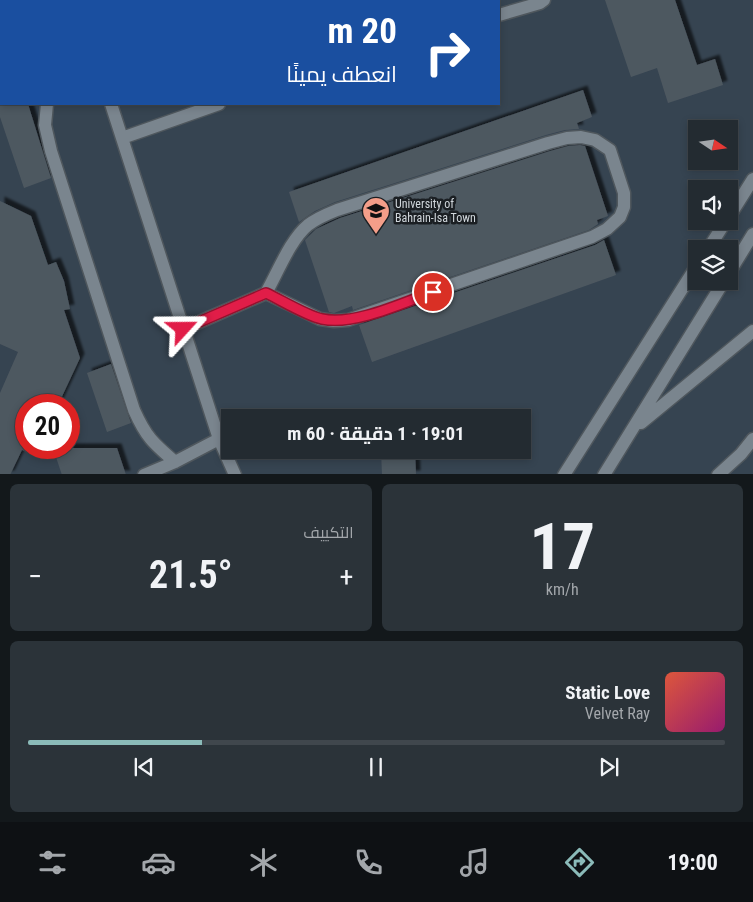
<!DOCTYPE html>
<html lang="ar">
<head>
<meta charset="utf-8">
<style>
  :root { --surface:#232b31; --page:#2b3339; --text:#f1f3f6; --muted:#a3a7ab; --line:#40474d; --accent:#8bbbb9 }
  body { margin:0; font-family:"Roboto Condensed",Cairo,sans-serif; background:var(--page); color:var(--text); direction:rtl; height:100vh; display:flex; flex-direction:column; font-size:19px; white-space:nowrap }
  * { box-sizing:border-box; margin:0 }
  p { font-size:16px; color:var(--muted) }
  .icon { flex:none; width:28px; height:28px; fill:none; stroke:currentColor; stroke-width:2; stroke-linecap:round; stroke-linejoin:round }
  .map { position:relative; height:474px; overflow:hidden; direction:ltr }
  .side { display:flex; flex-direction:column; gap:10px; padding:10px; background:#13181b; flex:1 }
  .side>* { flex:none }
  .top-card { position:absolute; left:0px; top:0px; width:500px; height:105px; box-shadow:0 2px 8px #0003,0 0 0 1px var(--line); direction:rtl; background:#1a4fa0; color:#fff; overflow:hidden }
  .needle { width:32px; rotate:103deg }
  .controls { position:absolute; left:688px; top:120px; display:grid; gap:10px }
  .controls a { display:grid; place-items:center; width:50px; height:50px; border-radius:0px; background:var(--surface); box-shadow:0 2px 8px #0003,0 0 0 1px var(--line); font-size:25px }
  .speed { position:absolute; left:15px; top:394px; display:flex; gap:10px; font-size:25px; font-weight:700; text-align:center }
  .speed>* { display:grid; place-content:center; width:65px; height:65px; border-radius:50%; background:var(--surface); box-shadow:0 2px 8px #0003,0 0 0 1px var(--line); line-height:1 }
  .speed .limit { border:8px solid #d22; background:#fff; color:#111 }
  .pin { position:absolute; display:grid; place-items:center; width:42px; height:42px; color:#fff; margin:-21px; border:2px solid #fff; border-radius:50%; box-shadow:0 1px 5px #0007 }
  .me { position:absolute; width:55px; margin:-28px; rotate:66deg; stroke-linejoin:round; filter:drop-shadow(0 0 4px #0008) }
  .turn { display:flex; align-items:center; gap:18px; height:105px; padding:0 20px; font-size:22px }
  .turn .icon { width:65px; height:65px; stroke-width:2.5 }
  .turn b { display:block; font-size:35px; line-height:42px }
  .big { font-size:38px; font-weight:700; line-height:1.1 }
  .side .tile { flex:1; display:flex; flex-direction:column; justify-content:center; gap:8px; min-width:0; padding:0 18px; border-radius:8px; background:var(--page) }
  .side .dial { align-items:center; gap:0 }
  .dial b { font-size:65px; line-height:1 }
  .song { display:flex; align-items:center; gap:15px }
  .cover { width:60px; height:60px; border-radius:8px; background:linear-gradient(135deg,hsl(10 70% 55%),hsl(320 70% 35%)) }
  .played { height:5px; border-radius:2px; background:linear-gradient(90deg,var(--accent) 25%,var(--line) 25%) }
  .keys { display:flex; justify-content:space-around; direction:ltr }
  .heat { display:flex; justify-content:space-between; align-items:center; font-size:28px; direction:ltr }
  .side .tiles { flex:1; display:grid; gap:10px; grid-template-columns:1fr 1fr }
  .tile:last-child { grid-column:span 2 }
  .trip { position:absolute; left:221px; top:409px; width:310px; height:50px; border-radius:0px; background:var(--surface); box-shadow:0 2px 8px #0003,0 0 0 1px var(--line); font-weight:700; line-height:50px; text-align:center; direction:rtl }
  .tab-bar { display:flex; height:80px; justify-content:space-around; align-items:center; background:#0e1114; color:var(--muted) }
  .tab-bar .icon { width:35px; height:35px }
  .tab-bar .on { color:var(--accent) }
  .tab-bar b { font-size:22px; color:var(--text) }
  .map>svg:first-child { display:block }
</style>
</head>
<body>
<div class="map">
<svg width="753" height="475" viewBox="0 0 753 475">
  <defs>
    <filter id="shadow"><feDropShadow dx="4.5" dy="-4.5" stdDeviation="1" flood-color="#0009"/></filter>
  </defs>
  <rect width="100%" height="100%" fill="#2f3941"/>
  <path fill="#364451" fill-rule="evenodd" d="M 0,0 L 753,0 L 753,474 L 0,474 ZM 1,1 L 499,1 L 499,104 L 1,104 ZM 696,129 L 729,129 L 729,161 L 696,161 ZM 696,189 L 729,189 L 729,221 L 696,221 ZM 696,249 L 729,249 L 729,281 L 696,281 ZM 26,405 L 69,405 L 69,448 L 26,448 ZM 230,418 L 522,418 L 522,450 L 230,450 Z"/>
  <path fill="#4e5860" filter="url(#shadow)" d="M 605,0 L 675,0 L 697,65 L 715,59 L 723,85 L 668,103 L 657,68 L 631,77 Z
    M 583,90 L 592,117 L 577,123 L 579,129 L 565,130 L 546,135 L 335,202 L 315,211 L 299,222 L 289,192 Z
    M 0,104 L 28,104 L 51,178 L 24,188 L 0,117 Z
    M 580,145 L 585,146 L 608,216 L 597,220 L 598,224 L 589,230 L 353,310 L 352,306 L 334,313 L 329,312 L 305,240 L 316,229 L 340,218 L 550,151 L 568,146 Z
    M 0,201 L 31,216 L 48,265 L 56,262 L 64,281 L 70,309 L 64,310 L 80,358 L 58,405 L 26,405 L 26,448 L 37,448 L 33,455 L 22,450 L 10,475 L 0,475 L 0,393 L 18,352 L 0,344 Z
    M 604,240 L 616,275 L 372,362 L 359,325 L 595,245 Z
    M 111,364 L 131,423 L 107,432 L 87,373 Z
    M 53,448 L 117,448 L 126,475 L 62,475 Z
    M 381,450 L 415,450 L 416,475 L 382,475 Z"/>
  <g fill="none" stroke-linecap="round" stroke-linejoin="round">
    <defs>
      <path id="minor" d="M 76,0 L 76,1
        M 320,0 L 320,1
        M 499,15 L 540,3 L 544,0
        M 47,104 L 45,125 L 51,151 L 134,410 C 146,437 153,443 175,462
        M 111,104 L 219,439 L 235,475
        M 581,137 L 595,140 L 610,150 L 624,193 L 624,207 L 620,217 L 607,229 L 592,237 L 348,320 L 334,321 L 320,319 L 266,293 C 278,272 290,240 308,225 C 317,218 327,214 337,210 L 548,143 L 567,138 Z
        M 122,138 L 219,104
        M 729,217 L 753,179
        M 708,249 L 726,221
        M 729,273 L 753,234
        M 183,329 L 266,293
        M 641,423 L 753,331
        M 144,475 L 175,462 L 219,439
        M 564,475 L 696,267
        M 604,475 L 724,281
        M 718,475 L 741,454 L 753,439"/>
    </defs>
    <use href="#minor" stroke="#4f575d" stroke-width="15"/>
    <use href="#minor" stroke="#7a858e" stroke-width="12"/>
  </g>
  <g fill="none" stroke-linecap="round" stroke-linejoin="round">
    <defs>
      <path id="route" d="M 183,329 L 266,293 C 281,300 307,316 322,319 C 354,326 402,303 433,292"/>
    </defs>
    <use href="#route" stroke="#92132f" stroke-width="12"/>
    <use href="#route" stroke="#e11d48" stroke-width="9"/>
  </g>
  <defs>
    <symbol id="school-pin" viewBox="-11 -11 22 30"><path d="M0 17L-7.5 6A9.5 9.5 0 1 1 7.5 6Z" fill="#f49e89" stroke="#1b1f23"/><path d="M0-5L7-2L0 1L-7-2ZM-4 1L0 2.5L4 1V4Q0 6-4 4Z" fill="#111"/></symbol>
  </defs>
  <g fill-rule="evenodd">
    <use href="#school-pin" x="360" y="195" width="32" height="43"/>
  </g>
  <g text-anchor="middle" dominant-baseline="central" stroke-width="5" stroke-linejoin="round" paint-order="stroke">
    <g font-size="12" fill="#d1d7dc" stroke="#1b1f23" text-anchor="start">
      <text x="395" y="204">University of<tspan x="395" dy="14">Bahrain-Isa Town</tspan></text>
    </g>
  </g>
</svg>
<div class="controls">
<a><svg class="needle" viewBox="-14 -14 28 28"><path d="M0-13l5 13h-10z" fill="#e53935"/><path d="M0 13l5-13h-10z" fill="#a3a7ab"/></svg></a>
<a><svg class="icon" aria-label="sound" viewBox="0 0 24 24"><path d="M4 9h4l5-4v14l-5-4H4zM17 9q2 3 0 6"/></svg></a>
<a><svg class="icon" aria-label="layers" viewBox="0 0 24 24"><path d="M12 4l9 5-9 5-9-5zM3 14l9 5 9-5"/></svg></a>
</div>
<div class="speed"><div class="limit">20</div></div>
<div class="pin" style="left:433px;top:292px;background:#d93025"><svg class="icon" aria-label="arrive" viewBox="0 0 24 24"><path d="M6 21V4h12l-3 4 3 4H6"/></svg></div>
<svg class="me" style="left:183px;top:329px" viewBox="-20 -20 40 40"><path d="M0-17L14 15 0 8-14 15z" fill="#e11d48" stroke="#fff" stroke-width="4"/></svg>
<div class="trip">19:01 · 1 دقيقة · 60 m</div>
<div class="top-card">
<div class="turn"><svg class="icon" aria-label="right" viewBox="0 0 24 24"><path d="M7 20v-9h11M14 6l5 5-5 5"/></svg><div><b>20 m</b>انعطف يمينًا</div></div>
</div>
</div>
<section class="side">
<div class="tiles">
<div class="tile dial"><b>17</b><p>km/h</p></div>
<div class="tile"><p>التكييف</p>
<div class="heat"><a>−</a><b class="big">21.5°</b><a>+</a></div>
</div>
<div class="tile">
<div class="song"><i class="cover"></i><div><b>Static Love</b><p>Velvet Ray</p></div></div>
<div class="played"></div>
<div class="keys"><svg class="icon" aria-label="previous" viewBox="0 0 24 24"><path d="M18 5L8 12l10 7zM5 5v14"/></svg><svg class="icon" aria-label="pause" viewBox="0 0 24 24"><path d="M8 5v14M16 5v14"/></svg><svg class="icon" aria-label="next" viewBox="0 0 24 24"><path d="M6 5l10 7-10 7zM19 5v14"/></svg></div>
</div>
</div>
</section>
<nav class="tab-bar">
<b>19:00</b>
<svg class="icon on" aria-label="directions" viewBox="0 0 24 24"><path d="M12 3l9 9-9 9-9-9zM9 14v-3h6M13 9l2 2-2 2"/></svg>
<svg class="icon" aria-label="music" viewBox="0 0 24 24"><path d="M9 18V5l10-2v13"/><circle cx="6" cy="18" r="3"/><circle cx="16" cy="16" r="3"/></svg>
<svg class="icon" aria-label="phone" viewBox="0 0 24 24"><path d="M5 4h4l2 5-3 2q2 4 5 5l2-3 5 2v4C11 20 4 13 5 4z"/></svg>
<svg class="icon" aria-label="climate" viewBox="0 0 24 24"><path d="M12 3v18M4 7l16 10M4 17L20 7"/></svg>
<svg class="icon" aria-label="car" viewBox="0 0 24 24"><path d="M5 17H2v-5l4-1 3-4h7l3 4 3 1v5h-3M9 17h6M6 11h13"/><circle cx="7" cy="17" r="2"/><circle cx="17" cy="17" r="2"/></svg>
<svg class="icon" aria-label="filters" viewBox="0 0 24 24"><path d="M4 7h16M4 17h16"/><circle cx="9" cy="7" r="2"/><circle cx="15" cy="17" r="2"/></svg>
</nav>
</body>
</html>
